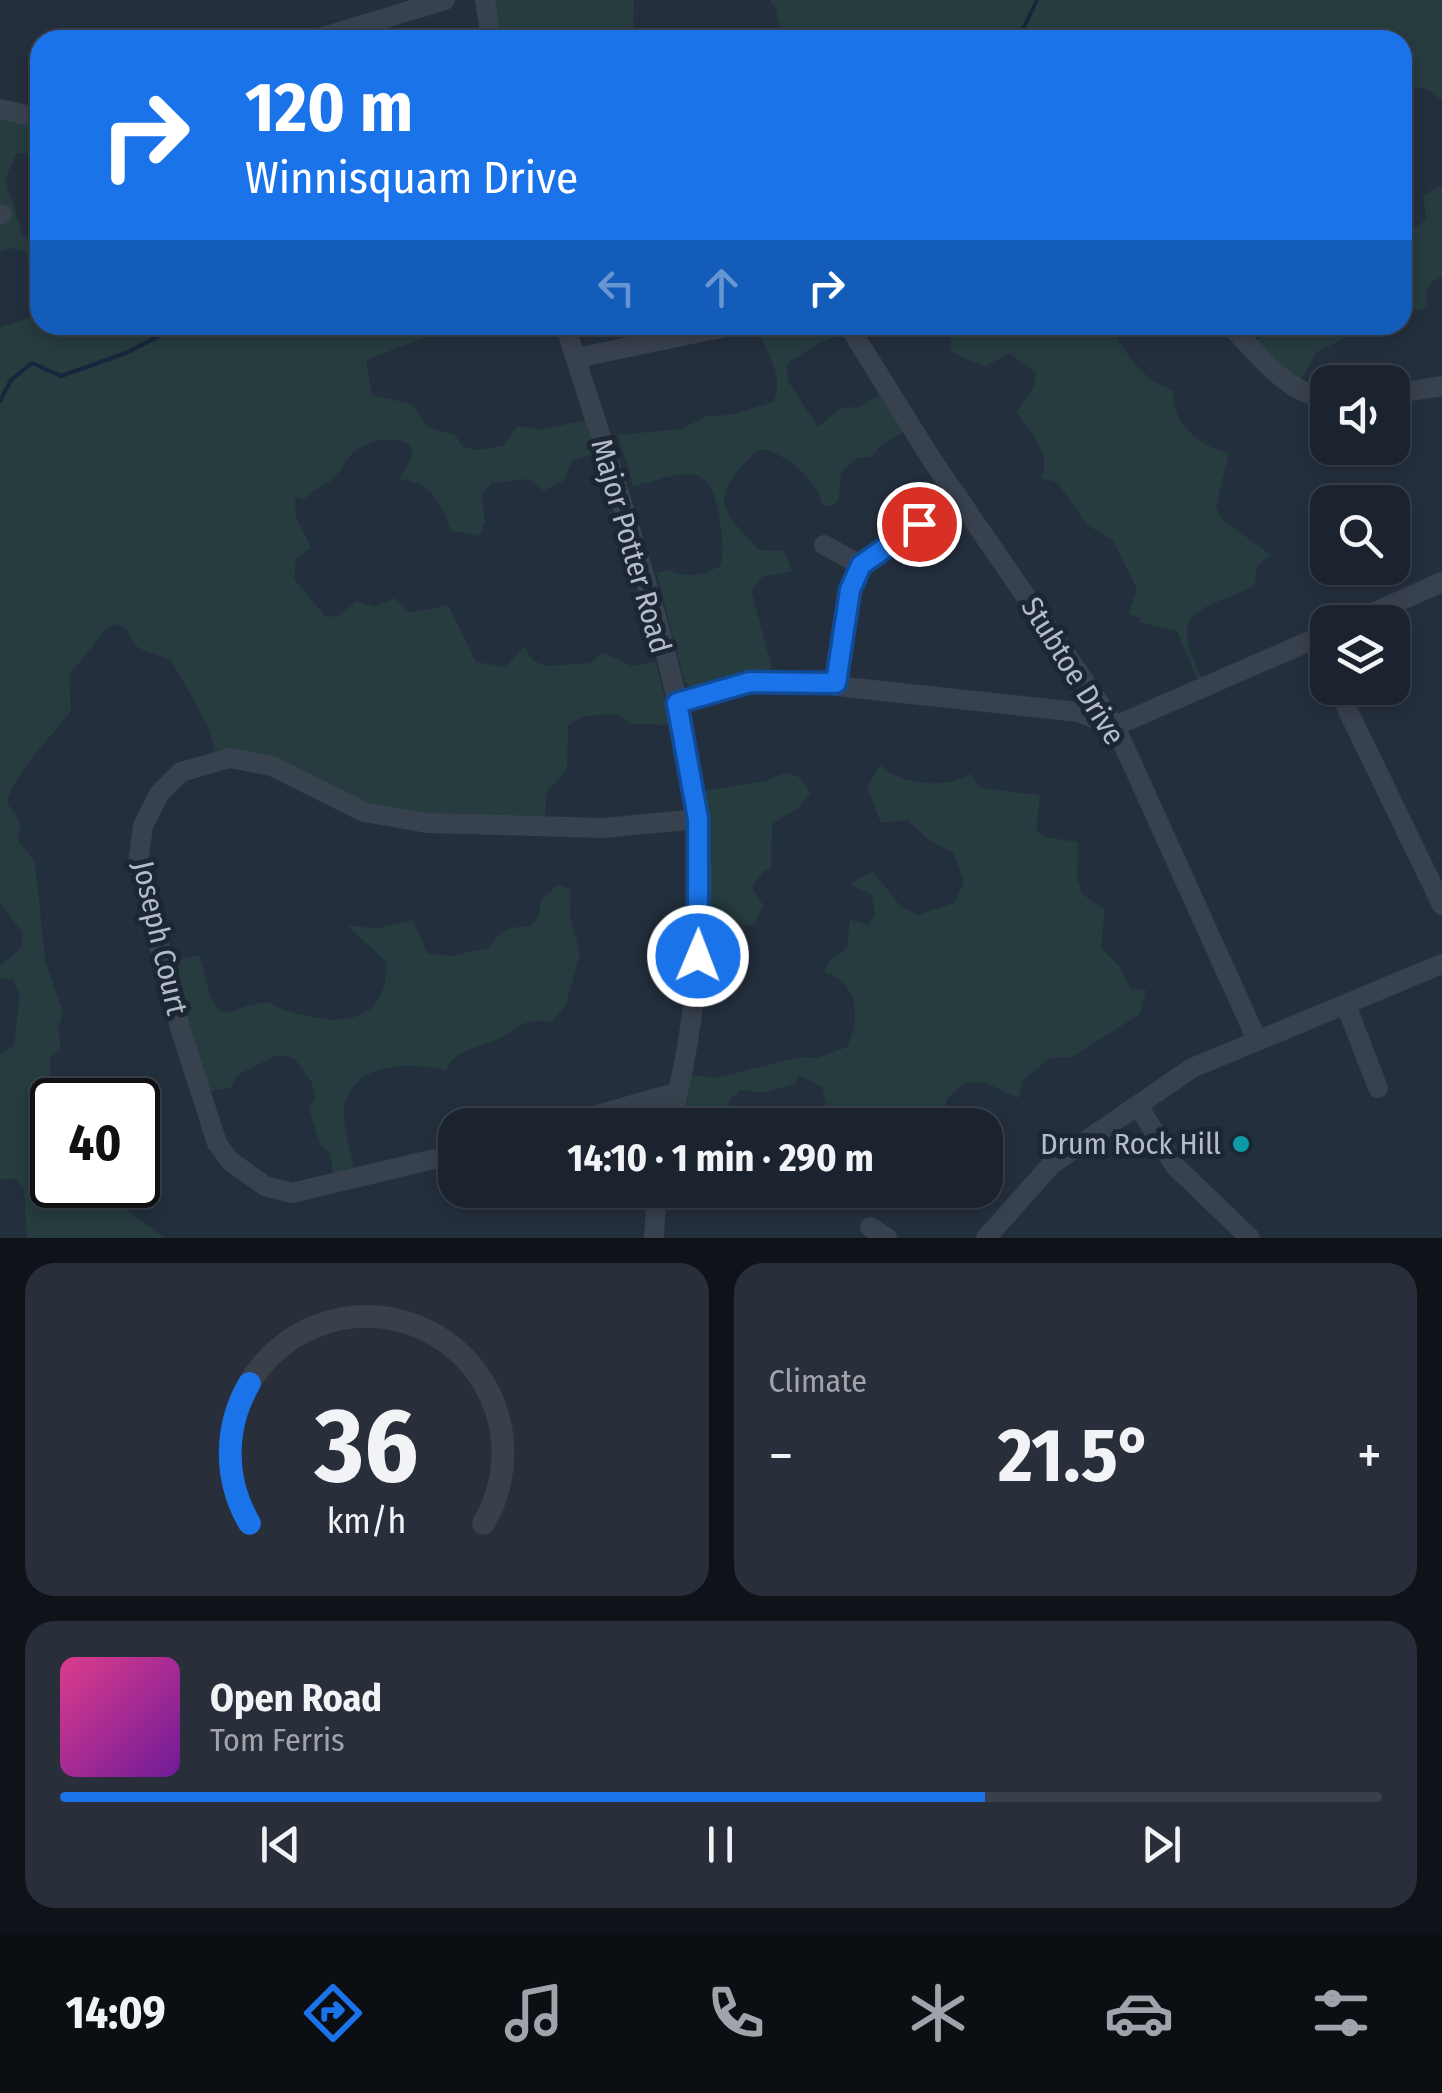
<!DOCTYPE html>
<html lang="en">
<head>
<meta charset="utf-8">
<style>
  :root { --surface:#1b232e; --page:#282f3a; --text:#f1f3f6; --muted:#a0a4aa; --line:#39404a; --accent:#1a73e8 }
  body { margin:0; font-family:"Fira Sans Condensed",sans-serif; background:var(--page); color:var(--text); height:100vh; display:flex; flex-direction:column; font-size:38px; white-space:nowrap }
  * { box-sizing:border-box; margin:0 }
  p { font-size:32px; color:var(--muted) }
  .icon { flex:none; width:55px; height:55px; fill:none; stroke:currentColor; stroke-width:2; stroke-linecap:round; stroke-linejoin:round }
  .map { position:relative; height:1238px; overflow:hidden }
  .details { display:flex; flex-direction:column; gap:25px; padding:25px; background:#0f1319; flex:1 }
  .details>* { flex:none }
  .top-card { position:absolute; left:30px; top:30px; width:1382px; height:305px; border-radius:30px; box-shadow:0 5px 15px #0003,0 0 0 2px var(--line); background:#1a73e8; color:#fff; overflow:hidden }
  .controls { position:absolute; left:1310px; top:365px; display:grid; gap:20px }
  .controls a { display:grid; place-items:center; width:100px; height:100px; border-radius:20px; background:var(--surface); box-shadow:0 5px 15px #0003,0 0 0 2px var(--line); font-size:50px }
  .speed { position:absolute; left:30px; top:1078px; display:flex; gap:20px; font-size:50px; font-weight:700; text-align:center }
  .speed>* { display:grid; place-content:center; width:130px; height:130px; border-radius:50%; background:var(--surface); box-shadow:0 5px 15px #0003,0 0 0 2px var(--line); line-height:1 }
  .speed .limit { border:5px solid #111; border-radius:15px; background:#fff; color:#111 }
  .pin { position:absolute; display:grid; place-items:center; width:85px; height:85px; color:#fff; margin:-42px; border:5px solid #fff; border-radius:50%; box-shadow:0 2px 10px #0007 }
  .me { position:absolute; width:110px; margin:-55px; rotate:1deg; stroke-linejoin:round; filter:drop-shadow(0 0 8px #0008) }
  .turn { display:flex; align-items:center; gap:35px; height:210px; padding:0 50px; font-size:45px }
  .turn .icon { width:130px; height:130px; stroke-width:2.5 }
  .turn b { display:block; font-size:70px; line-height:85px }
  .lanes { display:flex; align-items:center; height:95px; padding:0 50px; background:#0003; justify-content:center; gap:50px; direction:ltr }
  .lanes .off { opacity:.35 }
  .big { font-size:75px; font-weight:700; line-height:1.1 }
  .details .tile { flex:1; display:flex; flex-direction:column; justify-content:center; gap:15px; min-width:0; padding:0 35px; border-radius:30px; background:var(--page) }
  .details .dial { align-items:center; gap:0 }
  .dial svg { height:260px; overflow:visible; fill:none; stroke:var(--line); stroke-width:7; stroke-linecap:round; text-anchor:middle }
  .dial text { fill:var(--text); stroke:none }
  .song { display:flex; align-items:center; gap:30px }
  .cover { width:120px; height:120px; border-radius:15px; background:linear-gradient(135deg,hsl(330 70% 55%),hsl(280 70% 35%)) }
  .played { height:10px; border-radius:5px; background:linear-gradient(90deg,var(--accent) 70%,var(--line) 70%) }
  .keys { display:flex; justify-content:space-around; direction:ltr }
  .heat { display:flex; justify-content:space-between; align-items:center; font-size:55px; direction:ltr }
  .details .tiles { flex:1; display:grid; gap:25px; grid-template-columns:1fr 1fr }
  .tile:last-child { grid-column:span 2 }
  .trip { position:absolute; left:438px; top:1108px; width:565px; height:100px; border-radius:30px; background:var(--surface); box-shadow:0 5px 15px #0003,0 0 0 2px var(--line); font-weight:700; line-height:100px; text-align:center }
  .tab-bar { display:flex; height:160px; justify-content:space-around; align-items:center; background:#0b0e12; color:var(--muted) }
  .tab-bar .icon { width:70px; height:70px }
  .tab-bar .active { color:var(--accent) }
  .tab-bar b { font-size:45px; color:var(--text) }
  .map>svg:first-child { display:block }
</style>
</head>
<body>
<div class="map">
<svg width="1442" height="1238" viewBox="0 0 1442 1238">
  <rect width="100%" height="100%" fill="#242f3e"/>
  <path fill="#263c3f" d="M 485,0 L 634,0 L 633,40 L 492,40 Z
    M 770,0 L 1442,0 L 1442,101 L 1427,89 L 1403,87 L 1402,40 L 1314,32 L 1291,40 L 781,40 L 777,10 Z
    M 0,106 L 40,114 L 40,154 L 17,153 L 5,179 L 23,236 L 40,245 L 40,293 L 25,252 L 14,248 L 0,252 Z
    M 1442,186 L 1442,277 C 1427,282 1425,290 1427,305 L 1422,310 L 1403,309 L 1403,237 L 1426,220 L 1423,195 Z
    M 40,307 L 40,325 L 458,325 L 366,360 L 372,395 L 412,404 L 428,427 L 455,435 L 463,447 L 475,450 L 503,446 L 518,426 L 541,430 L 589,419 L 598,453 L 572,460 L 563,481 L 543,491 L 529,479 L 492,483 L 481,495 L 485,520 L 480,536 L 451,531 C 440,502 433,483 399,479 L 413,454 L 409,444 C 391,435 364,440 350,456 C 343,464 338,476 329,482 C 319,488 312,491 303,500 L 295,497 L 296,518 L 311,547 L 296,559 L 294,579 L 326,617 L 339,616 L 356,601 L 375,607 L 395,598 L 410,613 L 448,605 L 476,662 L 506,667 L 524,646 L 533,661 L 547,666 L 591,663 L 602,652 L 632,666 L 656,661 L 671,725 L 630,724 L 621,715 C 603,714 581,714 568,726 L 567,769 L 547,792 L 544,825 L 372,813 L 279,766 L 217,759 L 208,726 L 171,660 C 149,650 136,656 127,629 L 116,624 L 107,628 L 69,675 L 71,711 C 51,738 13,773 7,803 L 21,823 L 17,839 L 35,862 L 45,960 L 63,1013 L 58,1029 L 61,1048 L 50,1058 L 50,1087 L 61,1098 L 89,1092 L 90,1100 L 52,1100 L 52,1185 L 102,1185 L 104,1193 L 165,1238 L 27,1238 L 24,1190 L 16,1179 L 0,1179 L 0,1054 L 14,1045 L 20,996 L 13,980 L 0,978 L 0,966 L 22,947 L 22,932 L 0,903 L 0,327 L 29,318 Z
    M 758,325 L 849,325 C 830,342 808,347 787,364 L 788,381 L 818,427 L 841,408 L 860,407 L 888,388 L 911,428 L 881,445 L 871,457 L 857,458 L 841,472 L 839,499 L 832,506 L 823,506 C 817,480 788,455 762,449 C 749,456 742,465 733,477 C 710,508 738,526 759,550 L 784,551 L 792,571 L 762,577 L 751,590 L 772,668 L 692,688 L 684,681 L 657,573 L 669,570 C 689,580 702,574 721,566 C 724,546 722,531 718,511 C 708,455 676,477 633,486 L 618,435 L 681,429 L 707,416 L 730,415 L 773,402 C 787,374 763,351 758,325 Z
    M 948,325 L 1120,325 L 1117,338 C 1132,361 1146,383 1173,390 C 1172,424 1198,445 1229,453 L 1216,507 L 1223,520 L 1271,555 L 1257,565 L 1255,586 C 1187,616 1169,610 1205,685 L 1200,686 L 1177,631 L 1140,622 L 1142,619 L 1128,614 L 1137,589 L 1113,540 L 1087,525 L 1057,482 L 1041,478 C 1053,454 1030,432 1016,412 L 1034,387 L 1036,373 L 1009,353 L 985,367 L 952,352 Z
    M 1274,325 L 1355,325 L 1352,335 L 1317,352 L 1299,383 L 1253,344 Z
    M 880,765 C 899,784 947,790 970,774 L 981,788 L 1040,795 L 1036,829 L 1043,837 L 1078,842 L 1077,878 L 1082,894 L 1105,910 L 1101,948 L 1120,967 L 1130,988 L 1146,990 L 1140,1014 L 1072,1057 L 1050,1058 L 1023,1080 L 1018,1098 L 984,1082 L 964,1083 L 947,1099 L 944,1125 L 920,1125 L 912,1118 L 883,1112 L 869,1125 L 822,1125 L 828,1117 L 822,1087 L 799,1075 L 795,1084 L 764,1093 L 740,1090 L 729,1101 L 729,1117 L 710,1122 L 675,1114 L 685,1074 L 717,1078 L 800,1057 L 817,1058 L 847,1047 C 860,1019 860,983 824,972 L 831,959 L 847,948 L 850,920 L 868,925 L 875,915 L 872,895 L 849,884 L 873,871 L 900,906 L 918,915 L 954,903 L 964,883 L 954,853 L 929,840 L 908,820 L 881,823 L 867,787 Z
    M 785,773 L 799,777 L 811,793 L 798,808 L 772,824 L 771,871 L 765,870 L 752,887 L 763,905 L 755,925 L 701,927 L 695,792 L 766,781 Z
    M 558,885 L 571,889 L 570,917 L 580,953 L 566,1004 L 552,1022 C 523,1017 522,1027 500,1038 C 480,1049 455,1047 446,1071 C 411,1060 342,1062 344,1117 C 345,1138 354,1157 354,1179 L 334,1182 L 330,1153 L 320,1145 L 309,1107 L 315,1098 L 312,1083 L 294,1058 L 277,1055 L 236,1076 L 232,1087 L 203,1093 L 166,962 L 199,955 L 212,1001 L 222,1012 C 237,1012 254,1001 269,1003 C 274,1004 278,1008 283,1010 C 333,1025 386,1030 387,963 L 347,925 L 377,929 L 413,920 L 427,953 L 451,956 L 488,948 C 504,929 503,928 530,926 L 539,917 L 541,900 Z"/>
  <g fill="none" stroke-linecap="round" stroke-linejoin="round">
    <path stroke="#17263c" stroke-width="4" d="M 1018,40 L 1037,0
      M 0,401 L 11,380 L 32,363 L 61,376 L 126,353 L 180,325"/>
    <path stroke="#38414e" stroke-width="20" d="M 485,0 L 491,40
      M 313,40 L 445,0
      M 0,109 L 40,118
      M 0,215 L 2,214
      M 565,325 C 615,485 676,649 698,816 C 709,909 694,1035 670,1125
      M 848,325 L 932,460 L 1115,726 L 1257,1040
      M 1230,325 C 1255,351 1288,396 1328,398
      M 576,358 L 735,325
      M 1392,394 L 1442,386
      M 824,545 L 861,565
      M 1352,622 L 1442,582
      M 1316,639 L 1328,666
      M 836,683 L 850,590 L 861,565 L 958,496
      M 1337,688 L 1442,905
      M 677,703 L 751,682 L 780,680 L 1078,712 L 1115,726 L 1328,633
      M 1346,1005 L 1378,1088
      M 1138,1105 L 1175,1166 L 1250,1238
      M 561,1125 L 678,1092
      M 455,1154 L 292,1193 L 265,1186 L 230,1161 L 217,1143 L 181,1031 L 138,863 L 143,826 L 159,794 L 181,772 L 230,758 L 272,766 L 364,812 L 427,823 L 603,828 L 698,819
      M 870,1227 L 887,1238
      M 654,1238 L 657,1190
      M 986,1238 L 1052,1164 L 1192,1068 L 1442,964"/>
  </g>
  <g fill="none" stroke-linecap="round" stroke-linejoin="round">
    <defs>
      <path id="route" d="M 698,956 L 698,819 L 677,703 L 750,682 L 836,683 L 850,590 L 861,565 L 919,524"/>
    </defs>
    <use href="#route" stroke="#114b97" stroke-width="25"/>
    <use href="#route" stroke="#1a73e8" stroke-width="18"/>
  </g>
  <circle fill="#0f9aa8" stroke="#1d2633" stroke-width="4" cx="1241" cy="1144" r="10"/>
  <g text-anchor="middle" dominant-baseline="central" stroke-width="10" stroke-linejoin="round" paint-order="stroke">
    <g font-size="30" fill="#b4bcc9" stroke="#1d2633">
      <text transform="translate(631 546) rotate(74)">Major Potter Road</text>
      <text transform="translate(1073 671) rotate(58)">Stubtoe Drive</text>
      <text transform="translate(160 938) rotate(77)">Joseph Court</text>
    </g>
    <g font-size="30" fill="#b4bcc9" stroke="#1d2633" text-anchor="end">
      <text x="1221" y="1144">Drum Rock Hill</text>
    </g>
  </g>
</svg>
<div class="controls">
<a><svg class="icon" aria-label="sound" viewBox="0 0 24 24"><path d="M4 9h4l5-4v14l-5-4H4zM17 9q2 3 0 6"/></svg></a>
<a><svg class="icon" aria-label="search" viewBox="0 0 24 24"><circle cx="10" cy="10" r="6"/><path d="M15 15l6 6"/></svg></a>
<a><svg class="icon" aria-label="layers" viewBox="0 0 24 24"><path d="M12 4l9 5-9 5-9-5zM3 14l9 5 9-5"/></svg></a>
</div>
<div class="speed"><div class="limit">40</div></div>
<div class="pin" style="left:919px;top:524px;background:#d93025"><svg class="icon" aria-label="arrive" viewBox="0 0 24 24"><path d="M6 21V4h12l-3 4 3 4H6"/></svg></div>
<svg class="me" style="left:698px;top:956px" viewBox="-20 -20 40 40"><circle r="17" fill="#1a73e8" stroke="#fff" stroke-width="3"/><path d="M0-11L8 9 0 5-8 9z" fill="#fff"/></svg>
<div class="trip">14:10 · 1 min · 290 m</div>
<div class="top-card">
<div class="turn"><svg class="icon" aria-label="right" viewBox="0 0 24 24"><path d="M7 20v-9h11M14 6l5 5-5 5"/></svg><div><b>120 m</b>Winnisquam Drive</div></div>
<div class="lanes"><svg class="icon off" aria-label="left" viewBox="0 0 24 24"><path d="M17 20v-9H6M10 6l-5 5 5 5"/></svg><svg class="icon off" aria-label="ahead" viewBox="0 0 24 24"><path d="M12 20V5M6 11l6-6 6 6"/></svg><svg class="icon" aria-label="right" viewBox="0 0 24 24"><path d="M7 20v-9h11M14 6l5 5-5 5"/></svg></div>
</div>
</div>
<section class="details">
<div class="tiles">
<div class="tile dial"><svg viewBox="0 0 100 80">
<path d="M14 69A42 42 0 1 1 86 69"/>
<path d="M14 69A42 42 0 0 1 14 26" stroke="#1a73e8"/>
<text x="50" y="56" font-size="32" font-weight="700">36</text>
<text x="50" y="72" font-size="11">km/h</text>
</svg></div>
<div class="tile"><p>Climate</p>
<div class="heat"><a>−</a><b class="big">21.5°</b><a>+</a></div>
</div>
<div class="tile">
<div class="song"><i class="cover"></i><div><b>Open Road</b><p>Tom Ferris</p></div></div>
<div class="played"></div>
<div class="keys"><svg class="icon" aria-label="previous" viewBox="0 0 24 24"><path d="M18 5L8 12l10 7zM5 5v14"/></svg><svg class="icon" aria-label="pause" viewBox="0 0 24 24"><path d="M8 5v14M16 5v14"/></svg><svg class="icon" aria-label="next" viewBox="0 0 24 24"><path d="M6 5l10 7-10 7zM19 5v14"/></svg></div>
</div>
</div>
</section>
<nav class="tab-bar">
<b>14:09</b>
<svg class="icon active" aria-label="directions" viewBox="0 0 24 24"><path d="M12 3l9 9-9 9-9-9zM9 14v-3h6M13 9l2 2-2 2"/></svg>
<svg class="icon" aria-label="music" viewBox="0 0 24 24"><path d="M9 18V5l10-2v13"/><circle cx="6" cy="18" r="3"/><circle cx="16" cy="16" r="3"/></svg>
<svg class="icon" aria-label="phone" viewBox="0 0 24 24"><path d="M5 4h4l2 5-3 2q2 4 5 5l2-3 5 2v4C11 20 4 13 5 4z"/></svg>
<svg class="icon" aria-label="climate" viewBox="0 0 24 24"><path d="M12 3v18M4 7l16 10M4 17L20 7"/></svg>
<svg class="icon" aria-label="car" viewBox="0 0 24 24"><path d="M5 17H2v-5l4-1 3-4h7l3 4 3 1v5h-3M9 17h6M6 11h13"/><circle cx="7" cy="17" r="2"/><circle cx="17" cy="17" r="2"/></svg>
<svg class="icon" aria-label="filters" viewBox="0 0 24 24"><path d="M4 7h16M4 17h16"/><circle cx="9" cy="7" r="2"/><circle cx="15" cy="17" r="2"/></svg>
</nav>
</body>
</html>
